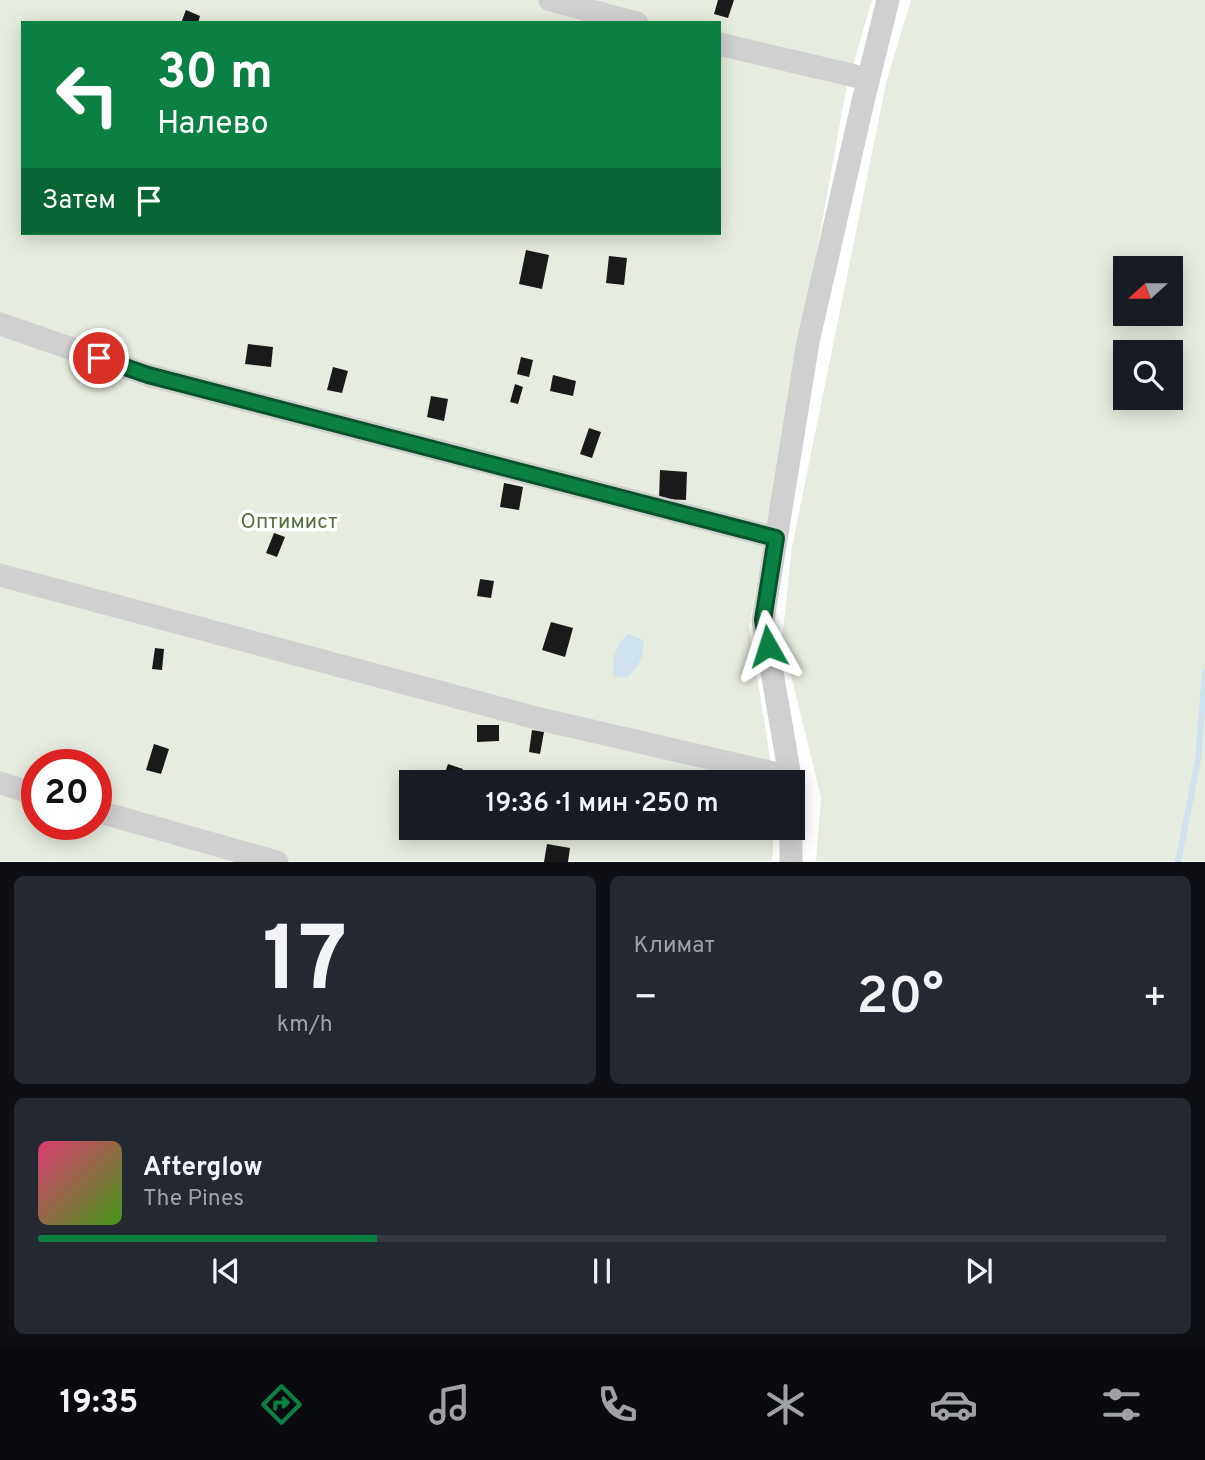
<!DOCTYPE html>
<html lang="ru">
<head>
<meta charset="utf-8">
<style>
  :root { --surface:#171b24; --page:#242831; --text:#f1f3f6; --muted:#9ea1a6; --line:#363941; --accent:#0b8043 }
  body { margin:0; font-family:Overpass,sans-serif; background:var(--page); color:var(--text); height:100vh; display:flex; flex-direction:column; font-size:26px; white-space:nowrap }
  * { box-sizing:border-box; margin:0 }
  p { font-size:23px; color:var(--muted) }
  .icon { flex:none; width:38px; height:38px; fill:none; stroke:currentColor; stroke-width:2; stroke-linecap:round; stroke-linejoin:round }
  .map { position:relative; height:862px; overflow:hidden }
  .side { display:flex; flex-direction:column; gap:14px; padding:14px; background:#0d0f14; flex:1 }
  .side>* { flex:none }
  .top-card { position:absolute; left:21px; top:21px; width:700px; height:214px; border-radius:0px; box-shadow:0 4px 18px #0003; background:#0b8043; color:#fff; overflow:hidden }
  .needle { width:46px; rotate:249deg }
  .fabs { position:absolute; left:1113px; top:256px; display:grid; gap:14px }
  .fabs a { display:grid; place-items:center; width:70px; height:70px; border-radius:0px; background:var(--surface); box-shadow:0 4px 18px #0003; font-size:35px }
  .speed { position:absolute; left:21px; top:749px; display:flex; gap:14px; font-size:35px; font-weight:700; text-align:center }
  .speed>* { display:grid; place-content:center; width:91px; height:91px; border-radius:50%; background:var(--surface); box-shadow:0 4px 18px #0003; line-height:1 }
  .speed .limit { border:10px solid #d22; background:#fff; color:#111 }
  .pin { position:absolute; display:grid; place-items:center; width:60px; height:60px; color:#fff; margin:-30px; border:4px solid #fff; border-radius:50%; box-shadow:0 2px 7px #0007 }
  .me { position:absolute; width:77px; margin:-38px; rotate:354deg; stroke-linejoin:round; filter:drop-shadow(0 0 5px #0008) }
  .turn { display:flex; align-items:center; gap:24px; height:147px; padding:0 21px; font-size:32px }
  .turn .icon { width:91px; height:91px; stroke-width:2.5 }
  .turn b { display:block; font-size:49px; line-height:60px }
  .then { display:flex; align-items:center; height:66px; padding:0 21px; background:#0003; gap:14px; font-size:26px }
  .big { font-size:52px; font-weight:600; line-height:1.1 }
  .side .tile { flex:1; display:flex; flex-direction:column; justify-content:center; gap:10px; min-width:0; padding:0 24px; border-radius:10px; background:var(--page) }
  .side .dial { align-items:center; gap:0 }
  .dial b { font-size:91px; line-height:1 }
  .song { display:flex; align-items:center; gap:21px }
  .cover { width:84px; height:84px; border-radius:10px; background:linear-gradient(135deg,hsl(340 70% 55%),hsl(100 70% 35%)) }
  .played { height:7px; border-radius:4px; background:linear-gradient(90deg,var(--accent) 30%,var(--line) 30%) }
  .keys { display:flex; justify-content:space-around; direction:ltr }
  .heat { display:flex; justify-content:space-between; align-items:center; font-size:38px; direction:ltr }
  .side .tiles { flex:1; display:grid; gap:14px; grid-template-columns:1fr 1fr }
  .tile:last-child { grid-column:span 2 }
  .trip { position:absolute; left:399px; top:770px; width:406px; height:70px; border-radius:0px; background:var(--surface); box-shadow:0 4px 18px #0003; font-weight:600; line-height:70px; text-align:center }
  .tab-bar { display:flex; height:112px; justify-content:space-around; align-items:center; background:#090b0e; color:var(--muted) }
  .tab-bar .icon { width:49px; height:49px }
  .tab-bar .active { color:var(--accent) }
  .tab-bar b { font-size:32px; color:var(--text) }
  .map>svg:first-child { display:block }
</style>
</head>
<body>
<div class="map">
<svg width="1205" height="862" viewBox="0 0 1205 862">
  <rect width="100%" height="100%" fill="#fff"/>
  <path fill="#e6ecdf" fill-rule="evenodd" d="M 0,0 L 872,0 L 846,90 L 749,627 L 774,782 L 411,782 L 411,828 L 774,828 L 772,861 L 0,861 ZM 23,23 L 719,23 L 719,233 L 23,233 ZM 37,765 L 96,765 L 96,824 L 37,824 Z
    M 911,0 L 1205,0 L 1205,861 L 816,861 L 821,797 L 782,639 L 792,547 L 887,79 ZM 1125,268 L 1171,268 L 1171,313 L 1125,313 ZM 1125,352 L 1171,352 L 1171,397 L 1125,397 Z"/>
  <path fill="#cfe2ee" d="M 628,634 L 643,640 C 645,657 638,666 627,678 L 613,676 C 613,658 614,646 628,634 Z"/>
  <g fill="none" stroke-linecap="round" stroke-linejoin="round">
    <path stroke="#cfe2ee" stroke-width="6" d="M 1178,862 L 1198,760 L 1205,672"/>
  </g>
  <path fill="#1a1a1a" d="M 718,0 L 734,0 L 728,18 L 714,14 Z
    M 186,10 L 200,16 L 198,23 L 181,23 Z
    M 526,250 L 549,255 L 542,289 L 519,284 Z
    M 609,256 L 627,258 L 624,285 L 606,283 Z
    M 248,344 L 273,347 L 271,367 L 245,364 Z
    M 521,357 L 533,360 L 529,377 L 517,374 Z
    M 333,367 L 348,371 L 342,393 L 327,390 Z
    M 553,375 L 576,381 L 573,396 L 550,391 Z
    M 515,384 L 523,387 L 518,404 L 510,402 Z
    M 431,396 L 448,399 L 444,421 L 427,417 Z
    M 589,428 L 601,432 L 592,458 L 580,454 Z
    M 660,470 L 687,472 L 686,500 L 659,499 Z
    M 504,483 L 523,487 L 519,510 L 500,507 Z
    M 274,533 L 285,537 L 277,557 L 266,553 Z
    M 480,579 L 494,581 L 491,598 L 477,596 Z
    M 551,622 L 573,628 L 565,657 L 542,650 Z
    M 155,648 L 164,649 L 162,670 L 152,669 Z
    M 477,725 L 499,725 L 499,741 L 477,742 Z
    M 532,730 L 544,732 L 540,754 L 529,752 Z
    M 154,744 L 169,749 L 161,774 L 146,770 Z
    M 448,764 L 463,769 L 459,782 L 443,778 Z
    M 547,844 L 570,848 L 568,862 L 544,862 Z"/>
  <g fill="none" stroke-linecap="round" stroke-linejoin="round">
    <path stroke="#d0d0d0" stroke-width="23" d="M 550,0 L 637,23
      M 719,44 L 868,79
      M 0,324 L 148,375 L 776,538
      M 0,575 L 540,719 L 791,777
      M 791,782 L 763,620 L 808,342 L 864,97 L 888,0
      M 0,783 L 37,794
      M 96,811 L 277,862
      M 791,828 L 791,862"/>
  </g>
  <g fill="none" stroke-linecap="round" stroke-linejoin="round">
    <defs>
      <path id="route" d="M 99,358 L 148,375 L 776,538 L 763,620 L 768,646"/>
    </defs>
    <use href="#route" stroke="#07532c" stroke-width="18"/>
    <use href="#route" stroke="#0b8043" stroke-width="12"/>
  </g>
  <g text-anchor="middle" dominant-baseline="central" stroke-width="7" stroke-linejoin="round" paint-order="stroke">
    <g font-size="21" fill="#56703f" stroke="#fff">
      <text x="289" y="522">Оптимист</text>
    </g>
  </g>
</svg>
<div class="fabs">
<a><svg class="needle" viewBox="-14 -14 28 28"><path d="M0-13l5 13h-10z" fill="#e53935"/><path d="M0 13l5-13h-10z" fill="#9ea1a6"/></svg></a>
<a><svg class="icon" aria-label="search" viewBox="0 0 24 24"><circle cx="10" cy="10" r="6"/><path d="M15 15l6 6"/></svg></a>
</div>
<div class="speed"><div class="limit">20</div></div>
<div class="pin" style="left:99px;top:358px;background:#d93025"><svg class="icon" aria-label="arrive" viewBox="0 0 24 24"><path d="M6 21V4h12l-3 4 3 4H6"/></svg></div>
<svg class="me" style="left:768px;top:646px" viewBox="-20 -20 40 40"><path d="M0-17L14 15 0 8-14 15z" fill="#0b8043" stroke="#fff" stroke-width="4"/></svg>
<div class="trip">19:36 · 1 мин · 250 m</div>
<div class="top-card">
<div class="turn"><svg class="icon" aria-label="left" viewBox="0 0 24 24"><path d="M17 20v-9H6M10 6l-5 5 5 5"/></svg><div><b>30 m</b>Налево</div></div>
<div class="then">Затем<svg class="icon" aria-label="arrive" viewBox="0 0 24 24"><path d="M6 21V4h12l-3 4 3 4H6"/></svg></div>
</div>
</div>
<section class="side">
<div class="tiles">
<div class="tile dial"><b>17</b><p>km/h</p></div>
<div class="tile"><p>Климат</p>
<div class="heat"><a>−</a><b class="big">20°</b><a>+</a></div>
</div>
<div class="tile">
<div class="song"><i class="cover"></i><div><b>Afterglow</b><p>The Pines</p></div></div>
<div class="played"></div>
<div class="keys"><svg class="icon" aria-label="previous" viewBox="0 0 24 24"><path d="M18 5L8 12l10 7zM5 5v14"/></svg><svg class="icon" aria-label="pause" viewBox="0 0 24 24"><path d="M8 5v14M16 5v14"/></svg><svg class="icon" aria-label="next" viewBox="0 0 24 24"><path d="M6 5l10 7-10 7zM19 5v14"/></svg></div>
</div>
</div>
</section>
<nav class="tab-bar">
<b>19:35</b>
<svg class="icon active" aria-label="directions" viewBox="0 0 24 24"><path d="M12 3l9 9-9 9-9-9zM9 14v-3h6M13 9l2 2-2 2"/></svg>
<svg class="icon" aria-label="music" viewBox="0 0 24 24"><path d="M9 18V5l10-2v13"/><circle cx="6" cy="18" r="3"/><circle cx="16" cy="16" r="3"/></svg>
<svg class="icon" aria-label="phone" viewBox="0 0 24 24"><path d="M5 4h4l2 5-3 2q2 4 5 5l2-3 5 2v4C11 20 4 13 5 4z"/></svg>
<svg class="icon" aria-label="climate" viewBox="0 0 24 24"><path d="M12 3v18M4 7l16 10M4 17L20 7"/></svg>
<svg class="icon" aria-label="car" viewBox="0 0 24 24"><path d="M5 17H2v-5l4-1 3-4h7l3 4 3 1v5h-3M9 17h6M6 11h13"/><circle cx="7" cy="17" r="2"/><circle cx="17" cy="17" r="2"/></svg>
<svg class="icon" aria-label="filters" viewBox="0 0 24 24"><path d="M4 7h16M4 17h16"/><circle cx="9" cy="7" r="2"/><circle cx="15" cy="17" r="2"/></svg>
</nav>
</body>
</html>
